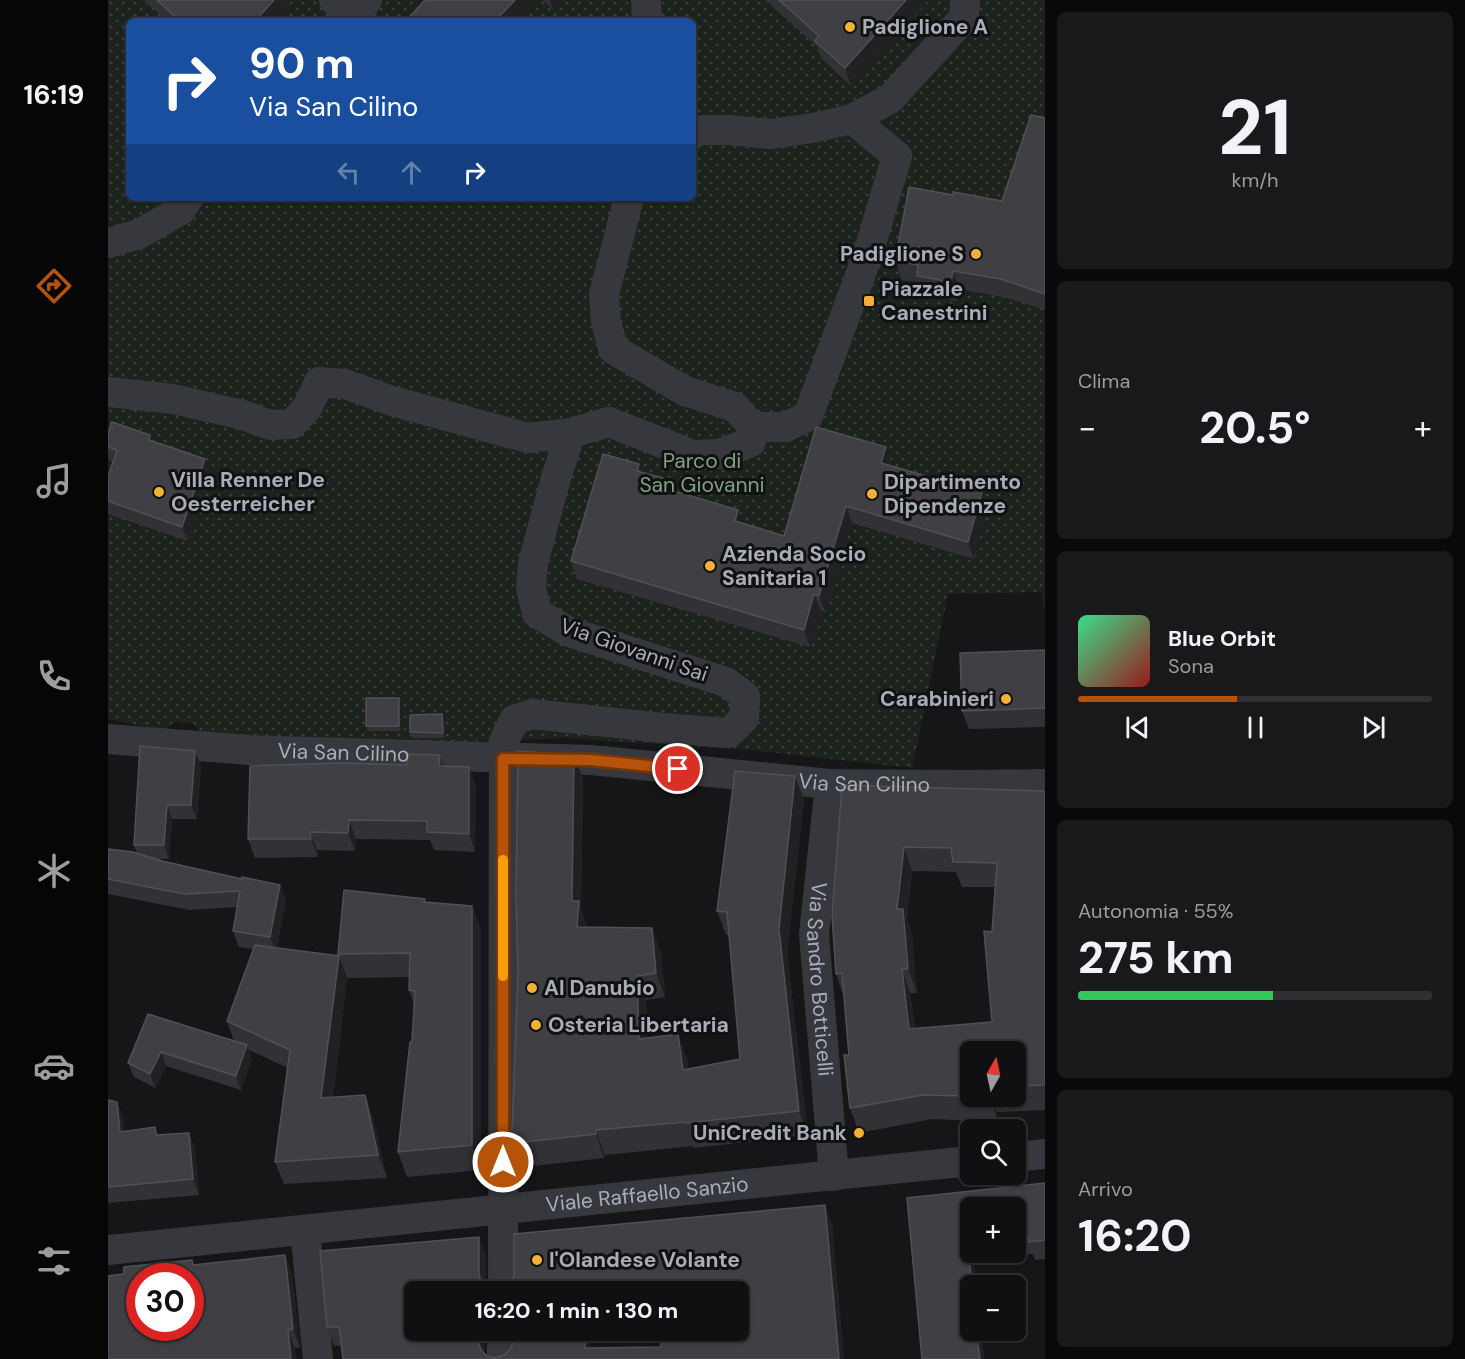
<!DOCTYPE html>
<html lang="it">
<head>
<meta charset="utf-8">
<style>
  :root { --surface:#101012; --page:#19191b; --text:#f1f3f6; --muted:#9c9d9f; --line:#303032; --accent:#b45309 }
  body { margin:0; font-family:"DM Sans",sans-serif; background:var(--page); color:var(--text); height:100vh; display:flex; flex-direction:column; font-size:22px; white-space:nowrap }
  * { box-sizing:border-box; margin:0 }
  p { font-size:20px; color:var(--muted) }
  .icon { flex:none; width:33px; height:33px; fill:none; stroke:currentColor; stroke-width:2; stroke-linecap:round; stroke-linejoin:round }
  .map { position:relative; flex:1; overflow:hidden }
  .drawer { display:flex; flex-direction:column; gap:12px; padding:12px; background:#09090a; width:420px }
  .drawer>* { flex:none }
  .banner { position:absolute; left:18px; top:18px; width:570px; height:183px; border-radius:9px; box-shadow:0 2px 4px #0004,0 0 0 2px var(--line); background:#1a4fa0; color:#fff; overflow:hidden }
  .needle { width:39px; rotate:9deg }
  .tools { position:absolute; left:852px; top:1041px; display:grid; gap:12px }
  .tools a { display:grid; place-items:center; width:66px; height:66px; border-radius:9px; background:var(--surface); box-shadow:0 2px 4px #0004,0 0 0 2px var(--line); font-size:30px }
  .speed { position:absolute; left:18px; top:1263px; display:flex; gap:12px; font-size:30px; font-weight:700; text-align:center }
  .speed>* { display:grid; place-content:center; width:78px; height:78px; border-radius:50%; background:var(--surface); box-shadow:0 2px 4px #0004,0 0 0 2px var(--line); line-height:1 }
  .speed .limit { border:9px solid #d22; background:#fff; color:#111 }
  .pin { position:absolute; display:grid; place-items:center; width:51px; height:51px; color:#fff; margin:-26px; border:3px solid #fff; border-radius:50%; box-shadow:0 2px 6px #0007 }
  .me { position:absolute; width:66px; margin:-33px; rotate:0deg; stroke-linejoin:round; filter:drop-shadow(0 0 4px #0008) }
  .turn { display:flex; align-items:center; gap:21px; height:126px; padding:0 24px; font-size:27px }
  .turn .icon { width:78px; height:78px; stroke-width:2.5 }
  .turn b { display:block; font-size:42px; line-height:51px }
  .lanes { display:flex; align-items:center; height:57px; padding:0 24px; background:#0003; justify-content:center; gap:30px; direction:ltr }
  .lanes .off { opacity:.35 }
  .big { font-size:45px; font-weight:700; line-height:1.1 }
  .drawer .tile { flex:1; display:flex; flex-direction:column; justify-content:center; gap:9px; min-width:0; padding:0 21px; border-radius:9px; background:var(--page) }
  .drawer .dial { align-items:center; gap:0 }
  .dial b { font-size:78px; line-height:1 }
  .song { display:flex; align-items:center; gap:18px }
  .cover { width:72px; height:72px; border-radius:9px; background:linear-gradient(135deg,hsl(150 70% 55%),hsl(0 70% 35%)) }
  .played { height:6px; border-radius:3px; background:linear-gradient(90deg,var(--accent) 45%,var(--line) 45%) }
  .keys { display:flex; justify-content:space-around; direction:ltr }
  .heat { display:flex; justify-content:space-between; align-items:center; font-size:33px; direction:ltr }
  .charge { height:9px; border-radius:4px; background:linear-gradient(90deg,#34c759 55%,var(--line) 0) }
  .trip { position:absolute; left:296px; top:1281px; width:345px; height:60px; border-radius:9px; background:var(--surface); box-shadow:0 2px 4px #0004,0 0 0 2px var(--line); font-weight:700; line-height:60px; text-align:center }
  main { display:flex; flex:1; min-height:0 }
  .menu { display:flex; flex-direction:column; width:108px; justify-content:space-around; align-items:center; background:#060607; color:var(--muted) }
  .menu .icon { width:42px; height:42px }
  .menu .current { color:var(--accent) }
  .menu b { font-size:27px; color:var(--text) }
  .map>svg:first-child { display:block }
</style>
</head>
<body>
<main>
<nav class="menu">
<b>16:19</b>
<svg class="icon current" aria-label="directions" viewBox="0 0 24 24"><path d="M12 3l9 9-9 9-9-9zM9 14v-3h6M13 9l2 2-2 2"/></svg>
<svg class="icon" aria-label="music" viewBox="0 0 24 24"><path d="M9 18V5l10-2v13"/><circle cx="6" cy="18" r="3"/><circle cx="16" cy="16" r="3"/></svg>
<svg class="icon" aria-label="phone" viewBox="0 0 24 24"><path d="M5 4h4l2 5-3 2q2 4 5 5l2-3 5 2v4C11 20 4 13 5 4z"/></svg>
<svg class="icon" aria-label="climate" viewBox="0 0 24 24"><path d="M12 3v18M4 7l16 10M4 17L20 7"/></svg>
<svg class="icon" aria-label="car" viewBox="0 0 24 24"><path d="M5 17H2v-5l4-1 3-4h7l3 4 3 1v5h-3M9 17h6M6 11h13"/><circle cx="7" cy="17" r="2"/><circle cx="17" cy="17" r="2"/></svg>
<svg class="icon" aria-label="filters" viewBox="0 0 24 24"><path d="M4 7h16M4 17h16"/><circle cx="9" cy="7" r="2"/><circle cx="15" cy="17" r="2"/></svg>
</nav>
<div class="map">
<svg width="937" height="1359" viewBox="0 0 937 1359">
  <defs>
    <pattern id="park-dots" width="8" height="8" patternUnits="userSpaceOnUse" patternTransform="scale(1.5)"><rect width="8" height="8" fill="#1c231d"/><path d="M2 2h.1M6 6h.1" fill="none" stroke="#3a403c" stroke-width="1.8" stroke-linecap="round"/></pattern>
  </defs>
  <rect width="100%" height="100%" fill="#161618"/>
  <path fill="url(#park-dots)" fill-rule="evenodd" d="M 0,0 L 937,0 L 937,608 L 935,608 L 934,592 L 840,594 L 804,768 L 642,750 L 457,738 L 351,742 L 94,734 L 84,723 L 67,722 L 56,730 L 0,719 ZM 21,21 L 585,21 L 585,198 L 21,198 Z"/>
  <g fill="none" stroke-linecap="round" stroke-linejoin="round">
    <g stroke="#37383d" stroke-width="30">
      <path d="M 226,0 L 245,16"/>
      <path d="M 538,0 L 539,21"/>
      <path d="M 241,21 L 259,0"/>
      <path d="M 585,133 L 595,130 L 620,130 L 663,134 L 705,128 L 744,119 L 782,99 L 856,18 L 857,0"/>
      <path d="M 521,198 L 496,294 L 498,321 L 505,349 L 577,391 L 627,407 L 645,427 L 678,427 L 700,416 L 760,254 L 789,156 L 744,119"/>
      <path d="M 0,243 L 31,234 L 73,210 L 80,198"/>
      <path d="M 0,392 L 65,399 L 135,415 L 162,425 L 184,424 L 199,408 L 211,382 L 237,384 L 284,401 L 420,438 L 463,433"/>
      <path id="s1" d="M 0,739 L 141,750 L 483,760 L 722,784 L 861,785 L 937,784"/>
      <path id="s2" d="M 722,784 L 706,934 L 726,1176"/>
      <path d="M 908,1157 L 937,1154"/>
      <path d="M 197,1230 L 210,1359"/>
      <path id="s3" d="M 0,1250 L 862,1161"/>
      <path d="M 395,1292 L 396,741 L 406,720 L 424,714 L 555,728 L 621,733 L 636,718 L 637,696 L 618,682 L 461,632 L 429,613 L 423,588 L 425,563 L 449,474 L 463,433 L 501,422 L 585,455 L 611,454 L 643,442 L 645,427"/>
      <path d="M 394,1359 L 394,1330"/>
    </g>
  </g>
  <path fill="#323236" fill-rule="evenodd" d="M 35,0 L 179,0 L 182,9 L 171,21 L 59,21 Z
    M 435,0 L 454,0 L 445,10 Z
    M 657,0 L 821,0 L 743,86 L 714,59 L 709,46 Z
    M 937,118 L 937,310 L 900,298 L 851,289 L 849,301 L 815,295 L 811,282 L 794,280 L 787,261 L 845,195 L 894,201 Z
    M 0,433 L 45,442 L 102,474 L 80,541 L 0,514 L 0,477 L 5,462 L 1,460 L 0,458 Z
    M 784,464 L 784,466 L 874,492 L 880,509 L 866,559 L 744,523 L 718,613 L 713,611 L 702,647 L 469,579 L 463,561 L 534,472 L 555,478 L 559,489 L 630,510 L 635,524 L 676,536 Z
    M 937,650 L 937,727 L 861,729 L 854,711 Z
    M 291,698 L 293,703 L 293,731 L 260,731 L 258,726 Z
    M 334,714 L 336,719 L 337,738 L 304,738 L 302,732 Z
    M 466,755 L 475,779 L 473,908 L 479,927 L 553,952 L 557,997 L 538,1000 L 539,1038 L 579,1058 L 580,1069 L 632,1059 L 621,935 L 618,935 L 609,911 L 696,800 L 679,953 L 700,1135 L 586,1148 L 585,1146 L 497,1155 L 496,1158 L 425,1166 L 416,1164 L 404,1131 L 410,974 Z
    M 93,765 L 89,819 L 64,819 L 61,859 L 48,859 L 134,879 L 172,885 L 178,901 L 169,948 L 239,979 L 225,1097 L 257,1095 L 265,1118 L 279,1178 L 176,1184 L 167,1162 L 180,1068 L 141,1050 L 144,1059 L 133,1090 L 58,1066 L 47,1088 L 26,1077 L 20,1063 L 40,1014 L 126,1041 L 119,1021 L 145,949 L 131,947 L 125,931 L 129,907 L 81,910 L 0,894 L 0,849 L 29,854 L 26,845 Z
    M 335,766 L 368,785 L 367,852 L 326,850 L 322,840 L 248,839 L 247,851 L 209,850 L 210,857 L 147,858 L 140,839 Z
    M 734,785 L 937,791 L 937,1110 L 889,1112 L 889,1119 L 868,1121 L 824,1119 L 751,1133 L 742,1108 L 741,1055 L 736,997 L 728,974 ZM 804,871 L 848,872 L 854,887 L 887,887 L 884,932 L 884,1022 L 807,1028 L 802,993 L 809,993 L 804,934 L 799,919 ZM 908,1052 L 908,1096 L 862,1096 Z
    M 317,899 L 317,902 L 364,906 L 373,930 L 373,1170 L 299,1177 L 290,1152 L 304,1041 L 306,1005 L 301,990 L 301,977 L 239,978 L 230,954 Z
    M 0,1100 L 9,1102 L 15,1118 L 16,1131 L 47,1127 L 50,1135 L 81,1133 L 87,1149 L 91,1195 L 0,1203 Z
    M 937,1183 L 937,1259 L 927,1260 L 925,1254 L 865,1257 L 868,1286 L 862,1286 L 862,1330 L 873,1330 L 876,1359 L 814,1359 L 799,1198 ZM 862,1208 L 908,1208 L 908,1252 L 862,1252 Z
    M 724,1223 L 736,1359 L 235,1359 L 234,1345 L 226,1346 L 219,1327 L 378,1255 L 378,1286 L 380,1289 L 389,1291 ZM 306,1292 L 630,1292 L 553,1347 L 482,1348 L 482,1340 L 387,1358 L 379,1356 L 377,1354 L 377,1330 L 306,1330 Z
    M 86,1265 L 184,1273 L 192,1348 L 187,1348 Z"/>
  <path fill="#212124" d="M 166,0 L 179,0 L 182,9 L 171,21 L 147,21 Z
    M 407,0 L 430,0 L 411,21 L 387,21 Z
    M 442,0 L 454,0 L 445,10 Z
    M 798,0 L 821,0 L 743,86 L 737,68 Z
    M 845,271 L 851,289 L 849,301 L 843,282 Z
    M 778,447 L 784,464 L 779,480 L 773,463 Z
    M 97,459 L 102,474 L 80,541 L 74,527 Z
    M 555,478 L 562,496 L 553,487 Z
    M 874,492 L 880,509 L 866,559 L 860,542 Z
    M 738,506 L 744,523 L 718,613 L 711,596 Z
    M 630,510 L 637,527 L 627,521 Z
    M 706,594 L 713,611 L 702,647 L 696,630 Z
    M 291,698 L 293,703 L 293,731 L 291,726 Z
    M 334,714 L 336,719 L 337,738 L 335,733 Z
    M 87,751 L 93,765 L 89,819 L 83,805 Z
    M 331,755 L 338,773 L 332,766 Z
    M 466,755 L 475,779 L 473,908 L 479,925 L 478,951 L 469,927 L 464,901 Z
    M 361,767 L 368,785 L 367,852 L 361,834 Z
    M 687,776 L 696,800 L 679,953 L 700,1135 L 691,1111 L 671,929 Z
    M 59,805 L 64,819 L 61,859 L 56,845 Z
    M 241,820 L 248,839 L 247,851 L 240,833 Z
    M 202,832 L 209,850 L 210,857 L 203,839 Z
    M 796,847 L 804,871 L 799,919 L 804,934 L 809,993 L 800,969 L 789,909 Z
    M 172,885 L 178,901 L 168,953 L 162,937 Z
    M 364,906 L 373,930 L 373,1170 L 364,1145 Z
    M 544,928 L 553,952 L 557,997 L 548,973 Z
    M 231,956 L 239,979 L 222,1121 L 213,1098 Z
    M 794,969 L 802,993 L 810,1053 L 801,1029 Z
    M 529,976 L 538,1000 L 540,1064 L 531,1039 Z
    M 570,1034 L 579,1058 L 584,1094 L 575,1070 Z
    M 139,1045 L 144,1059 L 133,1090 L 128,1076 Z
    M 53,1052 L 58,1066 L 47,1088 L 42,1074 Z
    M 257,1095 L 265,1118 L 279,1178 L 270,1155 Z
    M 881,1096 L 883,1096 L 889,1112 L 889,1119 Z
    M 9,1102 L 15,1118 L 18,1148 L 12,1132 Z
    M 488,1130 L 497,1155 L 496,1158 L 488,1134 Z
    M 81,1133 L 87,1149 L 91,1195 L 85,1179 Z
    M 717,1205 L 724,1223 L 736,1359 L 731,1359 Z
    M 371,1237 L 378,1255 L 378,1292 L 377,1292 L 371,1274 Z
    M 859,1239 L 862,1250 L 862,1252 L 863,1252 L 865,1257 L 868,1286 L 864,1286 Z
    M 177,1255 L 184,1273 L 192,1348 L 185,1329 Z
    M 180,1330 L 187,1348 L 188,1359 L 183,1359 Z
    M 370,1330 L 377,1330 L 377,1359 L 370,1341 Z
    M 476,1330 L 483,1330 L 482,1340 L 483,1359 L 477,1348 Z
    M 868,1330 L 873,1330 L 876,1359 L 872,1359 Z"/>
  <path fill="#3f3f44" stroke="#4f5156" stroke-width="1.5" fill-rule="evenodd" d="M 49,0 L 166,0 L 147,21 L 72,21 Z
    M 317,0 L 407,0 L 387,21 L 298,21 Z
    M 671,0 L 798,0 L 737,68 L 707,41 L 711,36 Z
    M 923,115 L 937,118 L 937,294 L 893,279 L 845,271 L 843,282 L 809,276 L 810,265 L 787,261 L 801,187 L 845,195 L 845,192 L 894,201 Z
    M 4,422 L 42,435 L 41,440 L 97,459 L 74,527 L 0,501 L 0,477 L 9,450 L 0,447 L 0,433 Z
    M 708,427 L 778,447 L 773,463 L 874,492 L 860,542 L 738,506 L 711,596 L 706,594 L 696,630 L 463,561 L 495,454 L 531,464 L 529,471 L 555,478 L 553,487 L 630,510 L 627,521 L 676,536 Z
    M 937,650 L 937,708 L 854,711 L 852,653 Z
    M 258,698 L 291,698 L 291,726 L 258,726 Z
    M 334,714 L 335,733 L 302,732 L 302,715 Z
    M 32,746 L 87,751 L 83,805 L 59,805 L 56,845 L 26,845 Z
    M 410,751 L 466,755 L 464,901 L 471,901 L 469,927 L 544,928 L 548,973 L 529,976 L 531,1039 L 570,1034 L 575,1070 L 632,1059 L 619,912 L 609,911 L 627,771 L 687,776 L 671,929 L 691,1111 L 577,1123 L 577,1122 L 488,1130 L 488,1134 L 416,1142 L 407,1140 L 404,1131 L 410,974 L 408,894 Z
    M 299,754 L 331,755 L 332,766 L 361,767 L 361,834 L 319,832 L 319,821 L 241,820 L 240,833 L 202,832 L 203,839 L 140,839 L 142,766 L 234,763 L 299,765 Z
    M 734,785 L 937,791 L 937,1085 L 908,1086 L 908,1052 L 862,1052 L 862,1096 L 815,1095 L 742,1108 L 736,1055 L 741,1055 L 734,973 L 728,974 L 724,916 ZM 796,847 L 843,848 L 845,862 L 889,863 L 884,932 L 876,931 L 884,1022 L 801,1029 L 794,969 L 800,969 L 795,909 L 789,909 Z
    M 0,849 L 25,852 L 54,861 L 134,879 L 134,877 L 172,885 L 162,937 L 125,931 L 132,891 L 76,894 L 0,879 Z
    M 236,890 L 317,899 L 316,902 L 364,906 L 364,1145 L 290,1152 L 302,1042 L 304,1041 L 307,991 L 301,990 L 302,953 L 230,954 Z
    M 147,945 L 231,956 L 213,1098 L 257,1095 L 270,1155 L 167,1162 L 182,1050 L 119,1021 Z
    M 40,1014 L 139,1045 L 128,1076 L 53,1052 L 42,1074 L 20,1063 Z
    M 0,1100 L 9,1102 L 12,1132 L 47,1127 L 48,1135 L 81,1133 L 85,1179 L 0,1187 Z
    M 937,1183 L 937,1240 L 921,1242 L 920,1236 L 908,1237 L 908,1208 L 862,1208 L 862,1239 L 859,1239 L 864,1286 L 862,1286 L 862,1330 L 868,1330 L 872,1359 L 814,1359 L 799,1198 Z
    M 717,1205 L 731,1359 L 235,1359 L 231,1327 L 219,1327 L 212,1251 L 371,1237 L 371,1274 L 373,1282 L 380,1289 L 389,1291 L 397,1288 L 404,1282 L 406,1274 L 406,1234 ZM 536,1283 L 535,1290 L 546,1290 L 546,1292 L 630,1292 L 630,1330 L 551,1330 L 553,1347 L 477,1348 L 476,1330 L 405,1330 L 405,1341 L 403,1349 L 396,1355 L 387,1358 L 379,1356 L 373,1350 L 370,1341 L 370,1330 L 306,1330 L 306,1292 L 478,1292 L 478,1290 Z
    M 177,1255 L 185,1329 L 180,1330 L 183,1359 L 0,1359 L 0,1276 L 15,1274 L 16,1267 L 84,1260 L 85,1265 ZM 32,1276 L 82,1276 L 82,1328 L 32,1328 Z"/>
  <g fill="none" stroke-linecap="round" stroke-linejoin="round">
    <defs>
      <path id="route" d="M 395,1162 L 395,759 L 483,760 L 570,769"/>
    </defs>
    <use href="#route" stroke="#753606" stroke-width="15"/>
    <use href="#route" stroke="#b45309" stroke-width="10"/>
    <path stroke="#f59e0b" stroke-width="10" d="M 395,860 L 395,976"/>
  </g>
  <g fill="#f2b134" stroke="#111113" stroke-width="2">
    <circle cx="742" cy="27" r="6"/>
    <circle cx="868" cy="254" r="6"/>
    <rect x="755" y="295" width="12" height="12" rx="3"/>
    <circle cx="51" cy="492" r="6"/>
    <circle cx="764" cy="494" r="6"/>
    <circle cx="602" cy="566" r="6"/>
    <circle cx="898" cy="699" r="6"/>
    <circle cx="424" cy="988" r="6"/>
    <circle cx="428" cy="1025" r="6"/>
    <circle cx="751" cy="1133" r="6"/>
    <circle cx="429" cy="1260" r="6"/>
  </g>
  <g text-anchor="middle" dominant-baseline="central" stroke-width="6" stroke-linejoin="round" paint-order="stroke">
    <g font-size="21" font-weight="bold" fill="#a8adb8" stroke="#111113" text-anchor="start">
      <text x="754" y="27">Padiglione A</text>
      <text x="856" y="254" text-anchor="end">Padiglione S</text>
      <text x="773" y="289">Piazzale<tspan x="773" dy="24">Canestrini</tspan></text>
      <text x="63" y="480">Villa Renner De<tspan x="63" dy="24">Oesterreicher</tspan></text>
      <text x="776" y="482">Dipartimento<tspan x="776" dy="24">Dipendenze</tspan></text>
      <text x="614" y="554">Azienda Socio<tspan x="614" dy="24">Sanitaria 1</tspan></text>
      <text x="886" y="699" text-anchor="end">Carabinieri</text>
      <text x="436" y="988">Al Danubio</text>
      <text x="440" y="1025">Osteria Libertaria</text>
      <text x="739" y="1133" text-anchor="end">UniCredit Bank</text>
      <text x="441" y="1260">l'Olandese Volante</text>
    </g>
    <g font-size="21" fill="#7fa381" stroke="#111113">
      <text x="594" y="461">Parco di<tspan x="594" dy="24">San Giovanni</tspan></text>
    </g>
    <g font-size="21" fill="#a8adb8" stroke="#111113">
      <text transform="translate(526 650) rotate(19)">Via Giovanni Sai</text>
      <text stroke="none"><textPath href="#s1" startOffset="236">Via San Cilino</textPath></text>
      <text stroke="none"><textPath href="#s1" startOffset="758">Via San Cilino</textPath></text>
      <text stroke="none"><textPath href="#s2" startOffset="196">Via Sandro Botticelli</textPath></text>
      <text stroke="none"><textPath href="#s3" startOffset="542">Viale Raffaello Sanzio</textPath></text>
    </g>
  </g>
</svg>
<div class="tools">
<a><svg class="needle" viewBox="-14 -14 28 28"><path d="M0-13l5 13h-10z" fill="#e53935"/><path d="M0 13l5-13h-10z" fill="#9c9d9f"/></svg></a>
<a><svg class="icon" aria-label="search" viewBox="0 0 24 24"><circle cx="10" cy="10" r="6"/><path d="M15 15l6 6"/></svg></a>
<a>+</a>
<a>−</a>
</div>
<div class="speed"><div class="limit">30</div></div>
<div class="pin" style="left:570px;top:769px;background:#d93025"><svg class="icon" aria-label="arrive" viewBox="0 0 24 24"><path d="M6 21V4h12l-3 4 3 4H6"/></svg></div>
<svg class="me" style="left:395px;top:1162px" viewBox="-20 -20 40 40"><circle r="17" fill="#b45309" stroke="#fff" stroke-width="3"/><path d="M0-11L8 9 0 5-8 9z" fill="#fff"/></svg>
<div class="trip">16:20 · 1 min · 130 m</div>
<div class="banner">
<div class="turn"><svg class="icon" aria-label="right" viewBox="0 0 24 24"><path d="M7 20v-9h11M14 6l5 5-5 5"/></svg><div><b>90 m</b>Via San Cilino</div></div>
<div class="lanes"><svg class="icon off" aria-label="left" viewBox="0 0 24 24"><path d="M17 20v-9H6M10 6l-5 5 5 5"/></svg><svg class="icon off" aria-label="ahead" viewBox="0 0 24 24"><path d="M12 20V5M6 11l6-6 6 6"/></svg><svg class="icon" aria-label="right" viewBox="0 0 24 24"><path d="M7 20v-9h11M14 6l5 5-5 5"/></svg></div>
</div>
</div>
<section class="drawer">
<div class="tile dial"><b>21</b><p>km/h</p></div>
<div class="tile"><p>Clima</p>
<div class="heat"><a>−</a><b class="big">20.5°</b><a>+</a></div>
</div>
<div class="tile">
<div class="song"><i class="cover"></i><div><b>Blue Orbit</b><p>Sona</p></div></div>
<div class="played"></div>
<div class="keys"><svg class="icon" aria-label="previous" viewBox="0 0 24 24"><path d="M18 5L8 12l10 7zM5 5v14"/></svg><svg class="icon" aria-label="pause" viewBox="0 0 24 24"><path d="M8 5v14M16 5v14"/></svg><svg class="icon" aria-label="next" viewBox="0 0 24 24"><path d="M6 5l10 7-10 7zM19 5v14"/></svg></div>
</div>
<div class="tile"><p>Autonomia · 55%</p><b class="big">275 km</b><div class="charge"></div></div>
<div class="tile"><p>Arrivo</p><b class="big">16:20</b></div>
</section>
</main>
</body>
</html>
